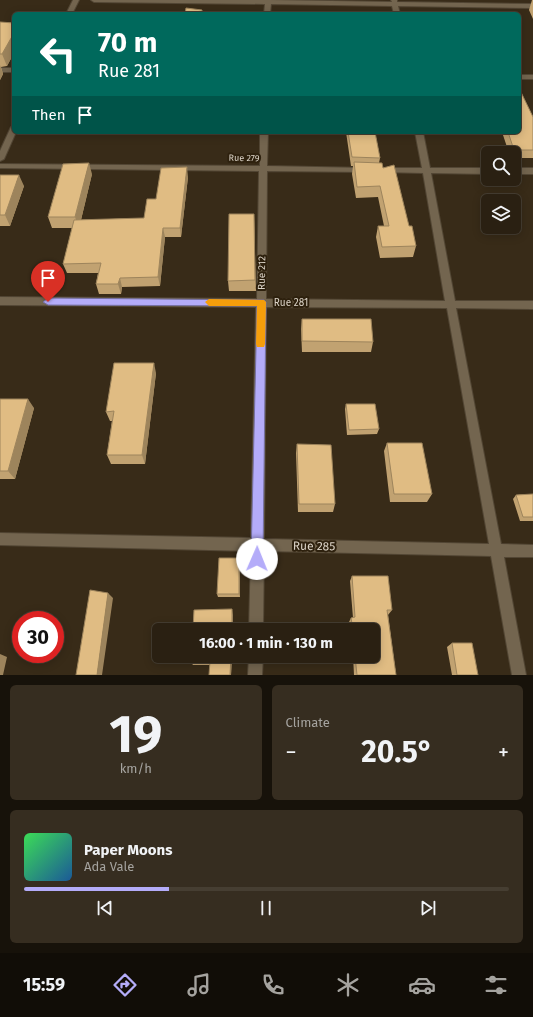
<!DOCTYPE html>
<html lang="en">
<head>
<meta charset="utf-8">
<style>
  :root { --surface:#2a2012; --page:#362d20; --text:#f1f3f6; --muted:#a5a39f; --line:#463e32; --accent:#b4acf9 }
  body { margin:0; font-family:"Fira Sans",sans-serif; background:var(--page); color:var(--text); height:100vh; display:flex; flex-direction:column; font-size:15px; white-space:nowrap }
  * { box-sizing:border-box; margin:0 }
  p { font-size:13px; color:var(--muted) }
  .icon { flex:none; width:22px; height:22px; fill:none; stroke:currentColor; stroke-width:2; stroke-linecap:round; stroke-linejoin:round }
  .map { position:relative; height:675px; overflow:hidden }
  .drawer { display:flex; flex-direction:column; gap:10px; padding:10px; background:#17120a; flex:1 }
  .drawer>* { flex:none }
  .hud { position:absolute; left:12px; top:12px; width:509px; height:122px; border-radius:6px; box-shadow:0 2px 10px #0003,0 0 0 1px var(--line); background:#00695c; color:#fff; overflow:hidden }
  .controls { position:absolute; left:481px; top:146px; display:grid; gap:8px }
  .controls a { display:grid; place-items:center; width:40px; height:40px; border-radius:6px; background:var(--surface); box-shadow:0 2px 10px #0003,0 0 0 1px var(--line); font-size:20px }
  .speed { position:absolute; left:12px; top:611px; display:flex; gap:8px; font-size:20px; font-weight:700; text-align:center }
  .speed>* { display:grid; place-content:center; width:52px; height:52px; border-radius:50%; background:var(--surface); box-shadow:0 2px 10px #0003,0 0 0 1px var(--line); line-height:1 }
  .speed .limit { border:6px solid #d22; background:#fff; color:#111 }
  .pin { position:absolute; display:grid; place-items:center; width:34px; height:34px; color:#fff; margin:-41px -17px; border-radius:50% 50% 50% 0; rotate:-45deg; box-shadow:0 0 4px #0007 }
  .pin .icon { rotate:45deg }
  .me { position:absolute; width:44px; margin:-22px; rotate:1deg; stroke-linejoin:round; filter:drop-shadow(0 0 3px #0008) }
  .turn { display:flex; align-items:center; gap:14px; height:84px; padding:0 20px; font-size:18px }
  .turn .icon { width:52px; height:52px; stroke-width:2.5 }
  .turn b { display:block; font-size:28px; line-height:34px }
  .then { display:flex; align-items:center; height:38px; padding:0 20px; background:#0003; gap:8px; font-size:15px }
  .big { font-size:30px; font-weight:700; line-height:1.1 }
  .drawer .tile { flex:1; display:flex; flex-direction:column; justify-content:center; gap:6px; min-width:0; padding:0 14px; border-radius:6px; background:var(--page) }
  .drawer .dial { align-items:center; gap:0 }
  .dial b { font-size:52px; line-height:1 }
  .song { display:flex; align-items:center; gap:12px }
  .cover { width:48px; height:48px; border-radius:6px; background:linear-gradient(135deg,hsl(130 70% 55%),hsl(210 70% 35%)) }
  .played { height:4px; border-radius:2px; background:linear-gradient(90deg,var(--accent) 30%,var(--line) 30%) }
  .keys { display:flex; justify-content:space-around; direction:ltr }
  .heat { display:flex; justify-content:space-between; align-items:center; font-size:22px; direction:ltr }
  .drawer .tiles { flex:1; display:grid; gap:10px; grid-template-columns:1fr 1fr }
  .tile:last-child { grid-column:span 2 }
  .trip { position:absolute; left:152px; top:623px; width:228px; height:40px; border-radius:6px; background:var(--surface); box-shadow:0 2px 10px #0003,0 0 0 1px var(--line); font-weight:700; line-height:40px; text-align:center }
  .tab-bar { display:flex; height:64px; justify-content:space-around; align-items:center; background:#110d07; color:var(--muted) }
  .tab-bar .icon { width:28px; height:28px }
  .tab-bar .selected { color:var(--accent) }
  .tab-bar b { font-size:18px; color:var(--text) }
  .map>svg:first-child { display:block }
</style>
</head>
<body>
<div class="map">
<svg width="533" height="675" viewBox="0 0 533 675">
  <rect width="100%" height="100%" fill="#382b18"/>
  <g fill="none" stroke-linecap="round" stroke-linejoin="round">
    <defs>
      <path id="minor" d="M 73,0 L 79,0 L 72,14 L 66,14 Z
        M 91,0 L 271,0 L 392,2 L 391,0 L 397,0 L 397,2 L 533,4 L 533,8 L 398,6 L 400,14 L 394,14 L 392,6 L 271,4 L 270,14 L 264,14 L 265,4 L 94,2 Z
        M 0,68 L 14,68 L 14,72 L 0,72 Z
        M 519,75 L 533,75 L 533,79 L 519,79 Z
        M 11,127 L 14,127 L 14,132 L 16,132 L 4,159 L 0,161 L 0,151 Z
        M 260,132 L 268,132 L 267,166 L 366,168 L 370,170 L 366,172 L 267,171 L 266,299 L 445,301 L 423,173 L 382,172 L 378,170 L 382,168 L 422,168 L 415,132 L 423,132 L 430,168 L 488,168 L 488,174 L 431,173 L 455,301 L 533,301 L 533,309 L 456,308 L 501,544 L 533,545 L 533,557 L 504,557 L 526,675 L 512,675 L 491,556 L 264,551 L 263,630 L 249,630 L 251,551 L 0,545 L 0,533 L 251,538 L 256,307 L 0,305 L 0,297 L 257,299 L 259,171 L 0,168 L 0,164 L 260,166 ZM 266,307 L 447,308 L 489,544 L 264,539 Z
        M 514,168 L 533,168 L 533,174 L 514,174 Z
        M 249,656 L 263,656 L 262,675 L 248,675 Z"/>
    </defs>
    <use href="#minor" stroke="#524634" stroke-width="2"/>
    <use href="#minor" fill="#73654f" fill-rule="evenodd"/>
  </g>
  <path fill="#c1a271" d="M 532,0 L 533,0 L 533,19 L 529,10 Z
    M 0,22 L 14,23 L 14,53 L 7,66 L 1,67 L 3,74 L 0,80 Z
    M 533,117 L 533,158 L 514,158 L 514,153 L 509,153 L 502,132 L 519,132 Z
    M 172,132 L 205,132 L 205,133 L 172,133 Z
    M 346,132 L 375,132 L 380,158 L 379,163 L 383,168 L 409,226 L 416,246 L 413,257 L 380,258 L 376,237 L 378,226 L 384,226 L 378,197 L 356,198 L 352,174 L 353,166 L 351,166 Z
    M 92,174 L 81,220 L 144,218 L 156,199 L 188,177 L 181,237 L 165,237 L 160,286 L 122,287 L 121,294 L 99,294 L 96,284 L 98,273 L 67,273 L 63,264 L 72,228 L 52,228 L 48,217 Z
    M 0,175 L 24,186 L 10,226 L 0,226 Z
    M 254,214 L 256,291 L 229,291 L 228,281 Z
    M 302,319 L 373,342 L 371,352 L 302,352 L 301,329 Z
    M 156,373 L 145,464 L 111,464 L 107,455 L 112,421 L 110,421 L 106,412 Z
    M 0,399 L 34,408 L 15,479 L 0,479 Z
    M 346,404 L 379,429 L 377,434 L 347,435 L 345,409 Z
    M 387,443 L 432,494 L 427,502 L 390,502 L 384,451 Z
    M 297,444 L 335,504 L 333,512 L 298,512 L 296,453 Z
    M 533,494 L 533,521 L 520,521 L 513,499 L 516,495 Z
    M 240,561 L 240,597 L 218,597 L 217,594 Z
    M 352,576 L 392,610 L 388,615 L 396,675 L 354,675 L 353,656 L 373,656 L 373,630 L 350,630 L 349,622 L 351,618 L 353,618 L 350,581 Z
    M 452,643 L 478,675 L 452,675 L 447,647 Z
    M 232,656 L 231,675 L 209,675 L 210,665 L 193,665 L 190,661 Z"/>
  <path fill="#9d845c" d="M 14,33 L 14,53 L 7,66 L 2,54 Z
    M 0,65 L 3,74 L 0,80 Z
    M 89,163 L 92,174 L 79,228 L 75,217 Z
    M 187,167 L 188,177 L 181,237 L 180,228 Z
    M 19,175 L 24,186 L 10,226 L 5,215 Z
    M 163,228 L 165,237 L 160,286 L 158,277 Z
    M 120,278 L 122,287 L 121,294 L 118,284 Z
    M 154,363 L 156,373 L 145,464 L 142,455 Z
    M 28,399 L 34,408 L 15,479 L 8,471 Z
    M 239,558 L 240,561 L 240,597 L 239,594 Z
    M 108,593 L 113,598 L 102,675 L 97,675 Z
    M 232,609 L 233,615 L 233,630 L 232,630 Z
    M 0,654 L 7,657 L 3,675 L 0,675 Z
    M 231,656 L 232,656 L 231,675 L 230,675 Z"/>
  <path fill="#e0bc83" stroke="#9d845c" d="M 186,8 L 202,10 L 202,14 L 185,14 Z
    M 0,22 L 14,23 L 14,33 L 2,54 L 0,54 Z
    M 519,88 L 533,117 L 533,150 L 514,150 L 508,132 L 519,132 Z
    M 348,132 L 375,132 L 380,158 L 352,157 Z
    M 354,162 L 382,163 L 383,168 L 394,165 L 409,226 L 412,226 L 416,246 L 382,247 L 378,226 L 389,226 L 380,186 L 357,187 Z
    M 89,163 L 75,217 L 48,217 L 63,164 Z
    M 187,167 L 180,228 L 163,228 L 158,277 L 120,278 L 118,284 L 96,284 L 101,263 L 63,264 L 74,220 L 144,218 L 147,199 L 156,199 L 161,168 Z
    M 0,175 L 19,175 L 5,215 L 0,215 Z
    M 229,214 L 254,214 L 255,280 L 228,281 Z
    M 302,319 L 371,319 L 373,342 L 302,341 Z
    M 114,363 L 154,363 L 142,455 L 107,455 L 114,411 L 106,412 Z
    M 0,399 L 28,399 L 8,471 L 0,471 Z
    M 346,404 L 375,404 L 379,429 L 349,430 Z
    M 387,443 L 422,443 L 432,494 L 394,494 Z
    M 297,444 L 331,445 L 335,504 L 299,504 Z
    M 533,494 L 533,517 L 523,517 L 516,495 Z
    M 219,558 L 239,558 L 239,594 L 217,594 Z
    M 352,576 L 388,576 L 392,610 L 387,610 L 396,675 L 357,675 L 355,656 L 373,656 L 373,630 L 353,630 L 351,618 L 355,617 Z
    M 90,590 L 108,593 L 97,675 L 76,675 Z
    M 232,609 L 232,630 L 193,630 L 194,610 Z
    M 452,643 L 472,643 L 478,675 L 457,675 Z
    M 191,656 L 231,656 L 230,675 L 209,675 L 210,661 L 190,661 Z"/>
  <path fill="#b4acf9" stroke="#7570a2" d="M 48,298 L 264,300 L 266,302 L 263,559 L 261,563 L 257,565 L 253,563 L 251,559 L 257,306 L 48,305 L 43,302 Z"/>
  <path fill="#f59e0b" d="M 209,299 L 264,300 L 266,302 L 265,344 L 264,347 L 257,347 L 256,344 L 257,306 L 209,306 L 205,302 Z"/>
  <g text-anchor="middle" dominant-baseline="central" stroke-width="4" stroke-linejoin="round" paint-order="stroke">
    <g font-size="9" fill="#dbd3c7" stroke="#2e210e">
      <text transform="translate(244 158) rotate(1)">Rue 279</text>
    </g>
    <g font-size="10" fill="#dbd3c7" stroke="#2e210e">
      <text transform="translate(262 273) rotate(-89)">Rue 212</text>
      <text x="291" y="303">Rue 281</text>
    </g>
    <g font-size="12" fill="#dbd3c7" stroke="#2e210e">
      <text transform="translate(314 546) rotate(1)">Rue 285</text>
    </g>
  </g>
</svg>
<div class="controls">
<a><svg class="icon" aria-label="search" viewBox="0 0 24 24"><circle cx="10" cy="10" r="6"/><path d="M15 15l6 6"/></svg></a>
<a><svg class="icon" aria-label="layers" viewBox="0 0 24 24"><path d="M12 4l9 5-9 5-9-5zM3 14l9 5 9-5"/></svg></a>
</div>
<div class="speed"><div class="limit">30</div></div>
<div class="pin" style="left:48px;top:302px;background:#d93025"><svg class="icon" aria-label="arrive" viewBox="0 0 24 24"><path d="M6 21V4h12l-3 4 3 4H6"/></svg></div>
<svg class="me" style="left:257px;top:559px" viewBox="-20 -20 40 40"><circle r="19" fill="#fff"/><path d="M0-13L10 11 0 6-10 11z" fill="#b4acf9"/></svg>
<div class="trip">16:00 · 1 min · 130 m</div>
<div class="hud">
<div class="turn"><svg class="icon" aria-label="left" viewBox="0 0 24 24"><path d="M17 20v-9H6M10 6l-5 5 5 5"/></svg><div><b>70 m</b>Rue 281</div></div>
<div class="then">Then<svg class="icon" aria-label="arrive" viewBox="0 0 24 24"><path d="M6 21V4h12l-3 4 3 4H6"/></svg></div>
</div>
</div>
<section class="drawer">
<div class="tiles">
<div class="tile dial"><b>19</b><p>km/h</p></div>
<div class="tile"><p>Climate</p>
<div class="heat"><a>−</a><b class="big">20.5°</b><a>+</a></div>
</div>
<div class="tile">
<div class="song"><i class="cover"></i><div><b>Paper Moons</b><p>Ada Vale</p></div></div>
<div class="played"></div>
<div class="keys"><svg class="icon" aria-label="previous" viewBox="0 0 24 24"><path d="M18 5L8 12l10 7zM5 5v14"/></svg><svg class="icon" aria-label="pause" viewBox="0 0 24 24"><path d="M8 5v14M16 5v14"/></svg><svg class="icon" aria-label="next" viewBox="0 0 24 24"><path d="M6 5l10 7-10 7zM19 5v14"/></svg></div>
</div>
</div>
</section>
<nav class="tab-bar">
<b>15:59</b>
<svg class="icon selected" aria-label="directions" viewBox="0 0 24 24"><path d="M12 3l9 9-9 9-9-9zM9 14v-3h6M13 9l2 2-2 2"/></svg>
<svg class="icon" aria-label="music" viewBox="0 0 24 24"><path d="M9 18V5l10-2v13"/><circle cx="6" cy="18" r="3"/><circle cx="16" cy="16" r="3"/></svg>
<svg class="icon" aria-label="phone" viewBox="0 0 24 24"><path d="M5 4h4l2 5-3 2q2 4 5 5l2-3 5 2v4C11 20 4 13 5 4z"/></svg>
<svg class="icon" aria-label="climate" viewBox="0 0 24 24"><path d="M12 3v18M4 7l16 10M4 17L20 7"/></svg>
<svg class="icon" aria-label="car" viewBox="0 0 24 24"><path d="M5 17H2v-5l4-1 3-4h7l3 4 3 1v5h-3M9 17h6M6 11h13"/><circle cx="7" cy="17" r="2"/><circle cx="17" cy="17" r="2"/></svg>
<svg class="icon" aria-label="filters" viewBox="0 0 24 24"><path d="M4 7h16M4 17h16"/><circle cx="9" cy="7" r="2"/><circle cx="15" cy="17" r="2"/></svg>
</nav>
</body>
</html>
